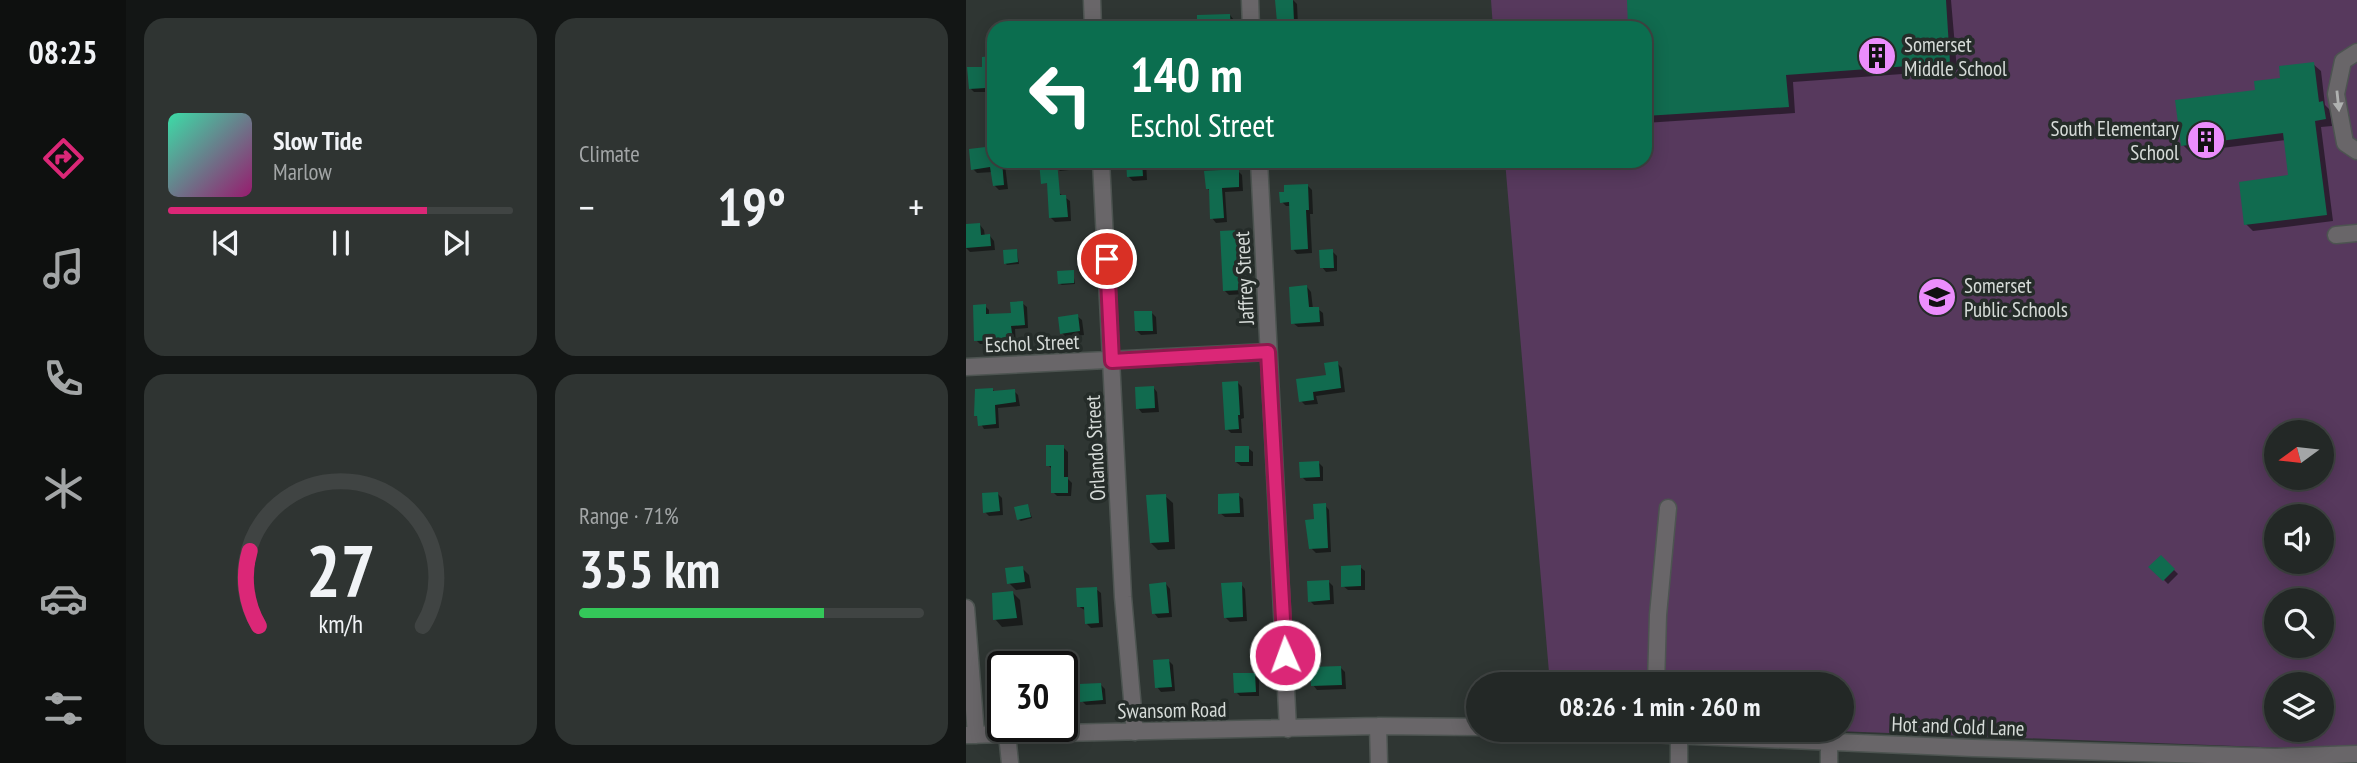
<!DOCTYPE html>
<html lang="en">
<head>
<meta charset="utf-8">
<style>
  :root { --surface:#232826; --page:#2f3432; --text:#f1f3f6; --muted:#a3a6a7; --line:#404443; --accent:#db2777 }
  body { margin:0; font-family:"PT Sans Narrow",sans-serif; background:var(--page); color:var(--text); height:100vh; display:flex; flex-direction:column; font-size:26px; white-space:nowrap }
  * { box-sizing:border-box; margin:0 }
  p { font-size:23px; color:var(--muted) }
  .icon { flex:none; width:38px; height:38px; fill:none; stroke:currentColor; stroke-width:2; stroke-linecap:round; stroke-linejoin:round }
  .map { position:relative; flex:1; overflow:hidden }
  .drawer { display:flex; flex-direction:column; gap:18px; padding:18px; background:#131615; width:840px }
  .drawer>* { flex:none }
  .hud { position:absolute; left:21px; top:21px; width:665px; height:147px; border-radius:21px; box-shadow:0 4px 18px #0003,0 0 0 2px var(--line); background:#0b6e4f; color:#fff; overflow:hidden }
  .needle { width:46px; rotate:255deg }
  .buttons { position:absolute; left:1298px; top:420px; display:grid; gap:14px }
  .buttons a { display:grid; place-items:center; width:70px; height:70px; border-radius:50%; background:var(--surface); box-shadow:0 4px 18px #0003,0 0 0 2px var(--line); font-size:35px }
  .speed { position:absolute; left:21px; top:651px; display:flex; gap:14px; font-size:35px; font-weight:700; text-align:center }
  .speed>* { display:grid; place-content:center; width:91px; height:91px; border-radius:50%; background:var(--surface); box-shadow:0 4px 18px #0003,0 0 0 2px var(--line); line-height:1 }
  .speed .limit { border:4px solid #111; border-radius:10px; background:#fff; color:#111 }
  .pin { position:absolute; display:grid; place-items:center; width:60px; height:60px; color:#fff; margin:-30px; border:4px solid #fff; border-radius:50%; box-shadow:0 2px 7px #0007 }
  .me { position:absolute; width:77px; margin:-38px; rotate:358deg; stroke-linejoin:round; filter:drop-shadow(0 0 5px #0008) }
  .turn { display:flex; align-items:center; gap:24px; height:147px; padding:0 28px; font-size:32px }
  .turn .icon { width:91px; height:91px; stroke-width:2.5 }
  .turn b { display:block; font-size:49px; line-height:60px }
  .big { font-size:52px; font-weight:800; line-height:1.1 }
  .drawer .card { flex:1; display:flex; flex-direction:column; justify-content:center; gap:10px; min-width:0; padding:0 24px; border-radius:21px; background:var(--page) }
  .drawer .dial { align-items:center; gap:0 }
  .dial svg { height:182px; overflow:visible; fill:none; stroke:var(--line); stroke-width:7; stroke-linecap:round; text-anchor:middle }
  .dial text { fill:var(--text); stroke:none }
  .song { display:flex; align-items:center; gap:21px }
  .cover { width:84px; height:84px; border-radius:10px; background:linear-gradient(135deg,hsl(160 70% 55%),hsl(320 70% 35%)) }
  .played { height:7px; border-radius:4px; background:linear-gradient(90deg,var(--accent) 75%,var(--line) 75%) }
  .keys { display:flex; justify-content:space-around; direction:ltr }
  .heat { display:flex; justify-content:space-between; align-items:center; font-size:38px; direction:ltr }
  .charge { height:10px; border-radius:5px; background:linear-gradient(90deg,#34c759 71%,var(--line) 0) }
  .drawer .tiles { flex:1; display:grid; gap:18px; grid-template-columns:repeat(2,1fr) }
  .trip { position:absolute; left:500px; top:672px; width:388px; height:70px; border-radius:35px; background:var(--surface); box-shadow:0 4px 18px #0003,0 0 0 2px var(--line); font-weight:800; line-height:70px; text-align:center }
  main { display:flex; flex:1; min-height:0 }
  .menu { display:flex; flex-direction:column; width:126px; justify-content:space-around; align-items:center; background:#0e100f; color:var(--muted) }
  .menu .icon { width:49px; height:49px }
  .menu .current { color:var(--accent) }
  .menu b { font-size:32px; color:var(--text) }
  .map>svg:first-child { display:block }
</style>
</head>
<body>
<main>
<nav class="menu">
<b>08:25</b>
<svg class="icon current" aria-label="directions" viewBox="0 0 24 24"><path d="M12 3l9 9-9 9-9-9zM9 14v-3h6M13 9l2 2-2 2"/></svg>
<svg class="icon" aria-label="music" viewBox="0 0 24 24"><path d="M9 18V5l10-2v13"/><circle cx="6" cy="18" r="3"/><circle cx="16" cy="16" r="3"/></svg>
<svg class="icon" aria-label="phone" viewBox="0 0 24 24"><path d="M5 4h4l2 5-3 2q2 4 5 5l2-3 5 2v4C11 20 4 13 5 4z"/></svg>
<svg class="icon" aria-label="climate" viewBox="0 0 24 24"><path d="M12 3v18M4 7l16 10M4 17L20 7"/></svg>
<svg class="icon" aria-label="car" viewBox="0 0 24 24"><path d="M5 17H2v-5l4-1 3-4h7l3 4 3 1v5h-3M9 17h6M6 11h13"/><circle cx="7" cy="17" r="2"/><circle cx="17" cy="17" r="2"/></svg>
<svg class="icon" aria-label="filters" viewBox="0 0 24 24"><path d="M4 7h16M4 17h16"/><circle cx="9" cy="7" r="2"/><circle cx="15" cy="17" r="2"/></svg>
</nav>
<section class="drawer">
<div class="tiles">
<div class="card">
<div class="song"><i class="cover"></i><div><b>Slow Tide</b><p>Marlow</p></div></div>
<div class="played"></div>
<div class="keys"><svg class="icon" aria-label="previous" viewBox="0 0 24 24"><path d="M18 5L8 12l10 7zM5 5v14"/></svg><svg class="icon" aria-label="pause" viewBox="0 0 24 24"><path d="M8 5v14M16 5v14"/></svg><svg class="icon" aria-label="next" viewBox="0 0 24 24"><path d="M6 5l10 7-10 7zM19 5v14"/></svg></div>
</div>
<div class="card"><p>Climate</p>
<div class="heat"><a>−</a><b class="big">19°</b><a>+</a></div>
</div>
<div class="card dial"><svg viewBox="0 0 100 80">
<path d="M14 69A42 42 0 1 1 86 69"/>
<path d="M14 69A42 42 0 0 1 10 36" stroke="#db2777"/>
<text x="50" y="56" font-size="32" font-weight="700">27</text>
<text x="50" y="72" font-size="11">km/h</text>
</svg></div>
<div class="card"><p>Range · 71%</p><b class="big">355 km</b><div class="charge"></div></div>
</div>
</section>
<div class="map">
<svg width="1391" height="763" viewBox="0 0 1391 763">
  <rect width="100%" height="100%" fill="#2f3633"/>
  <path fill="#57395d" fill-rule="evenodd" d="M 525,0 L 1391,0 L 1391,745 L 1349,749 L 843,730 L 877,730 L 877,684 L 584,684 L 539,161 L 679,161 L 679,28 L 527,28 ZM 1311,432 L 1356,432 L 1356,478 L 1311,478 ZM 1311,516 L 1356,516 L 1356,562 L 1311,562 ZM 1311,600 L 1356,600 L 1356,646 L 1311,646 ZM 1311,684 L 1356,684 L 1356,730 L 1311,730 Z"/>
  <path fill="#0007" d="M 311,0 L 327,0 L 331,4 L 332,25 L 317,26 L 312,21 Z
    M 662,0 L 985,0 L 991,70 L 827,82 L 829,113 L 679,123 L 679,28 L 664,28 Z
    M 264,15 L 268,20 L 268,28 L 233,28 Z
    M 162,22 L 180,22 L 185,28 L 162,28 Z
    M 28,58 L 28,81 L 23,81 L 24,92 L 8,92 L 4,88 Z
    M 1347,64 L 1355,71 L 1359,105 L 1364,110 L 1366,126 L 1355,127 L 1367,221 L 1287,231 L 1280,224 L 1324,177 L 1320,140 L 1224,152 L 1217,145 L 1291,92 Z
    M 28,148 L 28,161 L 35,161 L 39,165 L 42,189 L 33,190 L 28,185 L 27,172 L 11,173 L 7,169 Z
    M 89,161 L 102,161 L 103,170 L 94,171 L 89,166 Z
    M 162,161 L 180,161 L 181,180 L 167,181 L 162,176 Z
    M 272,171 L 276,175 L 277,191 L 259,192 L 261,222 L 250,223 L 246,218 L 245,192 L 241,188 Z
    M 342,186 L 346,190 L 347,214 L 344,214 L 346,253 L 331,254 L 327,249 L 325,206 L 320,206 L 316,202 Z
    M 93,193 L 104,201 L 105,221 L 89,222 L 85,218 Z
    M 14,225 L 18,230 L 19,237 L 24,236 L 28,241 L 29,250 L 4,252 L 0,248 L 0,226 Z
    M 272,232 L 276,236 L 279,294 L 263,295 L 258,290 Z
    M 51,251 L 53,264 L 41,265 L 39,263 Z
    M 366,251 L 371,256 L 371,271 L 360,272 L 356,267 Z
    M 107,272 L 109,284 L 96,285 L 94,284 Z
    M 341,287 L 345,292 L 347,309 L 352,309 L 357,313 L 358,326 L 332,327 L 327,323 Z
    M 56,303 L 61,307 L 62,328 L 49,329 L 50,344 L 14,344 L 10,340 L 19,306 L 23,310 L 23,316 L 47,315 Z
    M 185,312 L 190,317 L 191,334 L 175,335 L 171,331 Z
    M 111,316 L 116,320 L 118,335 L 100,337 L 96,333 Z
    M 371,363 L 376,368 L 379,392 L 350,396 L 352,404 L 339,405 L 335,401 L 362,376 Z
    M 272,383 L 276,387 L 278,418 L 275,419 L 276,433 L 265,433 L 261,429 Z
    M 187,387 L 191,392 L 193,412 L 176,413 L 172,408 Z
    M 26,389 L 30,393 L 48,391 L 52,395 L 54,406 L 32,408 L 33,428 L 18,429 L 10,415 Z
    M 97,447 L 102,452 L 102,479 L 106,483 L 105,496 L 91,496 L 87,492 L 87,470 L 82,465 Z
    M 282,448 L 287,452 L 287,466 L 275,466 L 270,462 Z
    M 352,462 L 357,467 L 357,481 L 340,481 L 336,477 Z
    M 32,494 L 36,498 L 37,515 L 23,516 L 19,512 Z
    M 272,495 L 277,499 L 278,517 L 259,517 L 254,513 Z
    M 199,496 L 207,503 L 209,549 L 192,550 L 185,543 Z
    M 359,505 L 363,510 L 365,552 L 350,553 L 345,548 L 350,521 Z
    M 62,506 L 66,518 L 55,521 L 53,520 Z
    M 1195,557 L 1212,574 L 1202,584 L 1185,567 Z
    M 394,567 L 399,571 L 399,590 L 382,590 L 377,586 Z
    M 56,568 L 63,575 L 65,588 L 50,590 L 43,583 Z
    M 362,581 L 367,586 L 368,604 L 348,605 L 344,601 Z
    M 200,584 L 204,589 L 206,617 L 192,618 L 188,613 Z
    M 275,584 L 279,589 L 281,621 L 264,622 L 259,617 Z
    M 130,589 L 135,593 L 137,627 L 125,628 L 120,623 L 120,611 L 112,606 Z
    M 47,593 L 54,600 L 57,625 L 36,627 L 29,619 Z
    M 203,661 L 207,665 L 209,691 L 195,692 L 191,687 Z
    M 375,668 L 379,672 L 380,689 L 351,690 L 347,685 Z
    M 288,674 L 293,679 L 293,696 L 274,696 L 270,692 Z
    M 135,685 L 139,689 L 140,704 L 120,705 L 116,701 Z
    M 32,689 L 37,689 L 37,709 L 33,705 Z"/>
  <path fill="#116b4f" d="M 309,0 L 327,0 L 328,21 L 311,22 Z
    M 661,0 L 980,0 L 984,63 L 820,75 L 823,107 L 679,116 L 679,28 L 662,28 Z
    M 264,14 L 265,28 L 231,28 L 231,15 Z
    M 28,56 L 28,78 L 20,78 L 20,88 L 3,89 L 1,67 L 16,67 L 16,57 Z
    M 1348,62 L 1353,102 L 1357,101 L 1360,119 L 1349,121 L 1361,215 L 1278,225 L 1273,182 L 1322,175 L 1317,133 L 1215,146 L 1209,100 L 1289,90 L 1288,81 L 1314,78 L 1313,66 Z
    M 28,146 L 28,161 L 36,161 L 38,185 L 27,186 L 24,167 L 5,170 L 3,149 Z
    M 73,161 L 91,161 L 94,195 L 100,195 L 102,217 L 83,218 L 81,183 L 75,184 Z
    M 160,161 L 176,161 L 177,176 L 161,177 Z
    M 273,169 L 273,187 L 256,188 L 258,218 L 244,219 L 243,189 L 240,189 L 238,171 Z
    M 342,184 L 343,210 L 340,210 L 342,249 L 325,250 L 323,202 L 314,203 L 313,192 L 318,192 L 318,185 Z
    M 14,223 L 15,235 L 24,234 L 25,246 L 0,248 L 0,224 Z
    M 273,230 L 276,290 L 257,291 L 254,231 Z
    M 51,249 L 52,262 L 38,264 L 37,250 Z
    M 367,249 L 368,268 L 354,268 L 353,250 Z
    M 108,270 L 108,283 L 92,284 L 91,271 Z
    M 341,285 L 343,307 L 353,307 L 354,322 L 325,324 L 323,287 Z
    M 57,301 L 59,325 L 45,326 L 47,340 L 8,341 L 7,305 L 20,304 L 20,314 L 45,313 L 44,302 Z
    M 168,311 L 186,311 L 187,331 L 169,331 Z
    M 112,314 L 114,331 L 94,334 L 92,317 Z
    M 372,361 L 375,388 L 347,392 L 348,400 L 333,402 L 330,379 L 360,375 L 358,363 Z
    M 272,381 L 274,415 L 272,415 L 273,429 L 259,430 L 256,382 Z
    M 188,386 L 189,408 L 170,409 L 169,387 Z
    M 27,388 L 27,391 L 49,389 L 50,402 L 29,405 L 30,424 L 12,426 L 11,416 L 8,416 L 9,389 Z
    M 80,445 L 98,445 L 98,477 L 102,477 L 102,493 L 85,493 L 85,466 L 80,466 Z
    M 269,446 L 283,446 L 283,462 L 269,462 Z
    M 353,461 L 354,477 L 334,478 L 333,462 Z
    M 32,492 L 34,511 L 17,513 L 16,493 Z
    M 273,493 L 274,513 L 252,514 L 252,494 Z
    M 200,494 L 203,542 L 184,543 L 180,495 Z
    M 360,503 L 362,548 L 343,549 L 339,520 L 348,519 L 347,504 Z
    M 62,504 L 65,517 L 51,520 L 48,507 Z
    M 1195,555 L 1209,569 L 1197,581 L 1182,567 Z
    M 395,565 L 395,586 L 375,587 L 375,566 Z
    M 57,566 L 59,582 L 41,584 L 39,568 Z
    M 363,580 L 364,600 L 342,602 L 341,581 Z
    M 200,582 L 203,613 L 186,614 L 183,584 Z
    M 276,582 L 277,617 L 258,618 L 255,583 Z
    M 131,587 L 133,623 L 119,624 L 118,607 L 111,607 L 110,588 Z
    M 47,591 L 51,618 L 27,620 L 26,593 Z
    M 203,659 L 206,687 L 189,688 L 187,660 Z
    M 375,666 L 376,685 L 345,686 L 344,667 Z
    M 267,673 L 289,673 L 290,692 L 268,693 Z
    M 135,683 L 137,700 L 114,702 L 113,684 Z"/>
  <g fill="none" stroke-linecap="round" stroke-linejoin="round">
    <defs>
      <path id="minor" d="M 126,0 L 127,28
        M 284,0 L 285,28
        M 1391,52 L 1377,61 L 1370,94 L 1379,143 L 1391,151
        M 135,161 L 157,597 L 169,732
        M 293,161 L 322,729
        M 1370,235 L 1391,233
        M 0,367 L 302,352
        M 0,608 L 10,735
        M 690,684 L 692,615 L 702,508
        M 412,726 L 413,763
        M 592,730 L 1007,748 L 1310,757 L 1391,754
        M 41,734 L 44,763
        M 0,735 L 412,726 L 513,727
        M 863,742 L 863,763
        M 713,763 L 713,736"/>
    </defs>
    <use href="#minor" stroke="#4d5451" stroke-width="19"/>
    <use href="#minor" stroke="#696669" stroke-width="16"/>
  </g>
  <defs><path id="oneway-solid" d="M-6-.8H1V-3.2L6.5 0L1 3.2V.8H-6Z" transform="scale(1.75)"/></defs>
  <use fill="#b0b2b1" href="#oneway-solid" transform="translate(1372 101) rotate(84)"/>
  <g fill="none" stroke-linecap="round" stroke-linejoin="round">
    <defs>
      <path id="route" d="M 141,259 L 146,361 L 302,352 L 319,655"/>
    </defs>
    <use href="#route" stroke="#8e194d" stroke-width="18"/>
    <use href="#route" stroke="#db2777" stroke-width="12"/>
  </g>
  <defs>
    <symbol id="building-disc" viewBox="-11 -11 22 22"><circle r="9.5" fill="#eb8dfc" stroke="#252c29"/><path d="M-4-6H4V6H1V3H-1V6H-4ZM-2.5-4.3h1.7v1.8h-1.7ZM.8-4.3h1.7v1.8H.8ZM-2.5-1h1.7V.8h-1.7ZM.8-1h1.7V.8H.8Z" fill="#111"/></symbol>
    <symbol id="school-disc" viewBox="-11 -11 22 22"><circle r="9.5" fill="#eb8dfc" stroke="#252c29"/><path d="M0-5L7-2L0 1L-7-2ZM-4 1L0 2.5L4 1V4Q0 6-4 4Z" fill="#111"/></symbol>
  </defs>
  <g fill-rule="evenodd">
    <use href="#building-disc" x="889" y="34" width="44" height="44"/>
    <use href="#building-disc" x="1218" y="118" width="44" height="44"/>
    <use href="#school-disc" x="949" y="275" width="44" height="44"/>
  </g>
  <g text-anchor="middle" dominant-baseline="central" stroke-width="7" stroke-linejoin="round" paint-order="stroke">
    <g font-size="21" fill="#d6dbd8" stroke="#252c29" text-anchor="start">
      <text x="938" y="44">Somerset<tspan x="938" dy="24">Middle School</tspan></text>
      <text x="1213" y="128" text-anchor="end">South Elementary<tspan x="1213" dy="24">School</tspan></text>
      <text x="998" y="285">Somerset<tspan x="998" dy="24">Public Schools</tspan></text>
    </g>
    <g font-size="21" fill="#d6dbd8" stroke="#252c29">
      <text transform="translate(278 278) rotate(-93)">Jaffrey Street</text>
      <text transform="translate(66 343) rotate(-2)">Eschol Street</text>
      <text transform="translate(129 448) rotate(-93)">Orlando Street</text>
      <text transform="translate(206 710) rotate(-1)">Swansom Road</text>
      <text transform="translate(992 726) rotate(2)">Hot and Cold Lane</text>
    </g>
  </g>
</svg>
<div class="buttons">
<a><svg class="needle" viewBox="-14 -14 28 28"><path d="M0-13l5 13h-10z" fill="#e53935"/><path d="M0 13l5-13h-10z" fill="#a3a6a7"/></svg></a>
<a><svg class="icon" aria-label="sound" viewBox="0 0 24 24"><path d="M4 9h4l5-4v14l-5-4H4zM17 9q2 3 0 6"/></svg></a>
<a><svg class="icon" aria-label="search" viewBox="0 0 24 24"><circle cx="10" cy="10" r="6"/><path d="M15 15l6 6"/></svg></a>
<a><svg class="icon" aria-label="layers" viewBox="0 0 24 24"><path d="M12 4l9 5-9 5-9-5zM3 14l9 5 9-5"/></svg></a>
</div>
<div class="speed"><div class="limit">30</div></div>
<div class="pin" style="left:141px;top:259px;background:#d93025"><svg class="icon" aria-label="arrive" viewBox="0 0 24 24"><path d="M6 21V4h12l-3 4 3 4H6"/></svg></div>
<svg class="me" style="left:319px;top:655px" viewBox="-20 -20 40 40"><circle r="17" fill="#db2777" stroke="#fff" stroke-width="3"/><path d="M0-11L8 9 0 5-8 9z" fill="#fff"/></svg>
<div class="trip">08:26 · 1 min · 260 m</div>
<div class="hud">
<div class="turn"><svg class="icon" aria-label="left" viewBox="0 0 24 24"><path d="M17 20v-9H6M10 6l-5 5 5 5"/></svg><div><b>140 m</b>Eschol Street</div></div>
</div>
</div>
</main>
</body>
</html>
